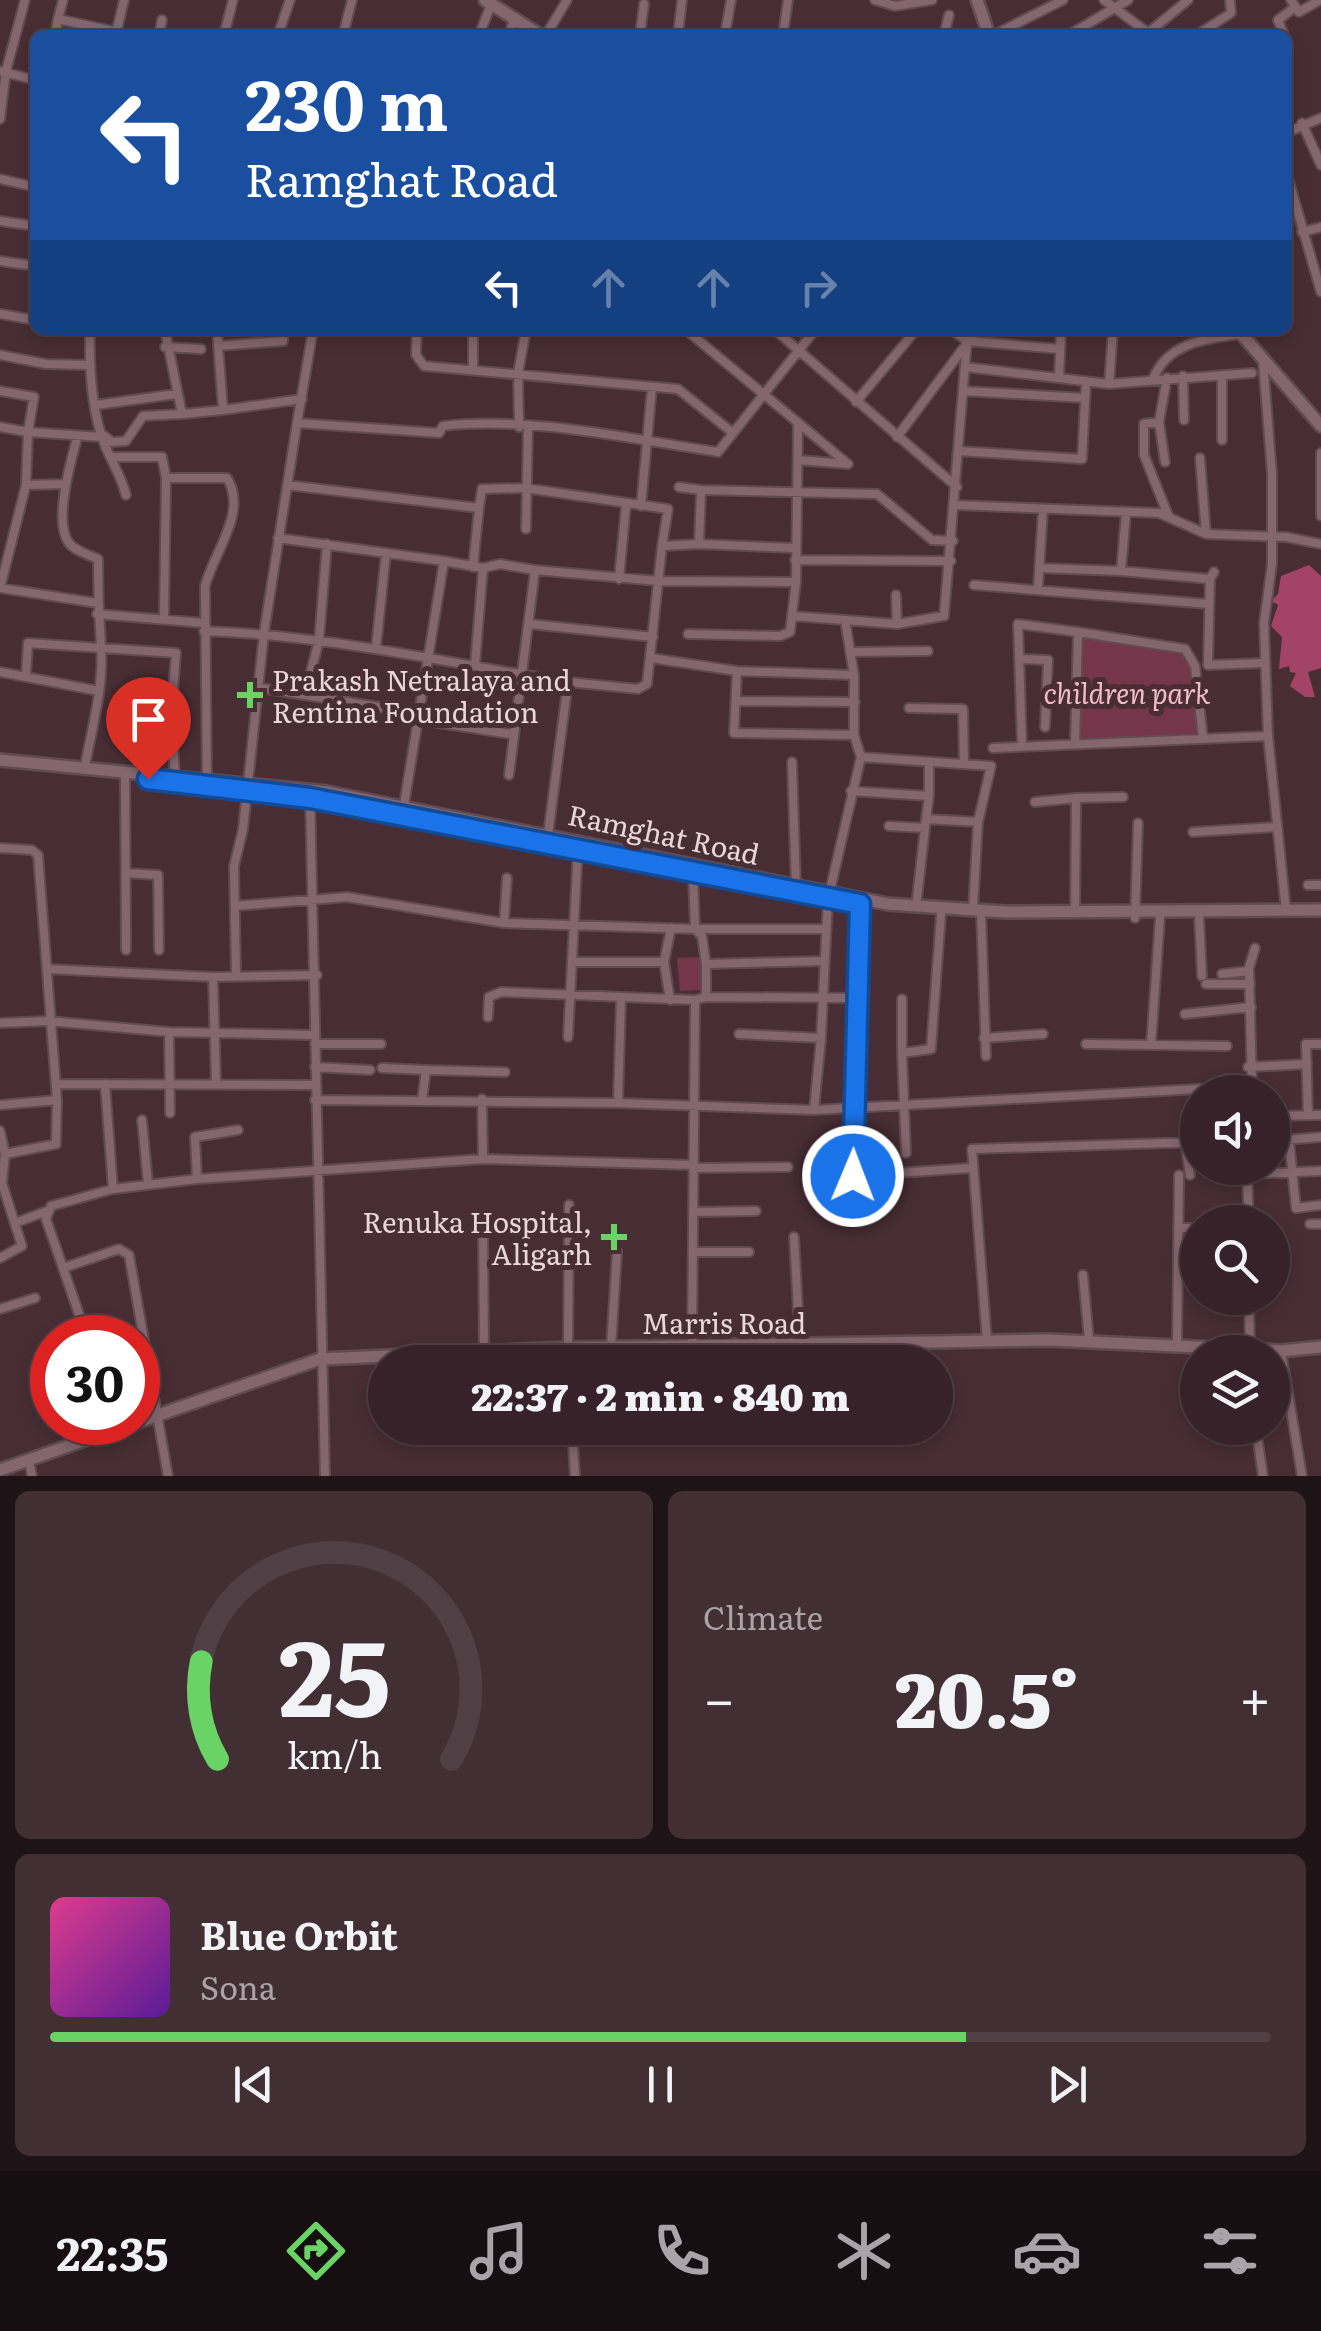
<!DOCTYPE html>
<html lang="en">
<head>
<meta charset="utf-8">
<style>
  :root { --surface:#362228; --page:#412f34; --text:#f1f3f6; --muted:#aaa4a8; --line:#503f45; --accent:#69d465 }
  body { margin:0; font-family:Literata,serif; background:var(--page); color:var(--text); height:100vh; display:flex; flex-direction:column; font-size:38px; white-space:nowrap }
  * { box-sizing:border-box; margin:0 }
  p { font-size:32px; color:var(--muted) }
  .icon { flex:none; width:55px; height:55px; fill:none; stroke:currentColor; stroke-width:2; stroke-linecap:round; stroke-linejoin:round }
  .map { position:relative; height:1476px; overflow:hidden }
  .side { display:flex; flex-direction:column; gap:15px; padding:15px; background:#1e1316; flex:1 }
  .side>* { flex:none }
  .top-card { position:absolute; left:30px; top:30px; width:1262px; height:305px; border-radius:15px; box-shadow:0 5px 15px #0003,0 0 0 2px var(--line); background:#1a4fa0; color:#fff; overflow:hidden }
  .tools { position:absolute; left:1180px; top:1075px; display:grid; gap:20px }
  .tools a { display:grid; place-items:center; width:110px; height:110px; border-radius:50%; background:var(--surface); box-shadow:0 5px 15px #0003,0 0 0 2px var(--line); font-size:50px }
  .speed { position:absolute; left:30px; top:1315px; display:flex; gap:20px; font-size:50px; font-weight:700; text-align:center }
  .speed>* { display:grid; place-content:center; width:130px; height:130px; border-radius:50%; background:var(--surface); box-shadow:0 5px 15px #0003,0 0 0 2px var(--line); line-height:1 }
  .speed .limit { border:15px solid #d22; background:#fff; color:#111 }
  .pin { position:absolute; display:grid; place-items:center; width:85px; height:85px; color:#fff; margin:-102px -42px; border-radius:50% 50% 50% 0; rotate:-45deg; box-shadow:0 0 10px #0007 }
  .pin .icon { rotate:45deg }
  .me { position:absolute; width:110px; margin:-55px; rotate:1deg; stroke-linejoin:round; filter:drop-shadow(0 0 8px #0008) }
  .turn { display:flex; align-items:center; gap:35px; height:210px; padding:0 50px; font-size:45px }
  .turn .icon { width:130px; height:130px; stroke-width:2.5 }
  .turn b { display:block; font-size:70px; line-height:85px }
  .lanes { display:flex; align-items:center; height:95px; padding:0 50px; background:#0003; justify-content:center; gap:50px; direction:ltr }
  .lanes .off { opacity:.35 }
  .big { font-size:75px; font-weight:800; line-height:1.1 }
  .side .tile { flex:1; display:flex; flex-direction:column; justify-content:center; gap:15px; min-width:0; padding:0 35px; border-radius:15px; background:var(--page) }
  .side .dial { align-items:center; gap:0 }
  .dial svg { height:260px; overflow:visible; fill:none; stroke:var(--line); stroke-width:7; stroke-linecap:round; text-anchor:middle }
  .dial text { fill:var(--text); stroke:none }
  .song { display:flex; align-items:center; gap:30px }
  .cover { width:120px; height:120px; border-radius:15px; background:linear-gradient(135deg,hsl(330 70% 55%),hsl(270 70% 35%)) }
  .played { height:10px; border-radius:5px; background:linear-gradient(90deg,var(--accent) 75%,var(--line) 75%) }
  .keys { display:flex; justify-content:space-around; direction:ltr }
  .heat { display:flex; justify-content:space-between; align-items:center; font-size:55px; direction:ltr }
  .side .tiles { flex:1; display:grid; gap:15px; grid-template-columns:1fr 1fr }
  .tile:last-child { grid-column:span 2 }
  .trip { position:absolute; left:368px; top:1345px; width:585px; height:100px; border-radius:50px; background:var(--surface); box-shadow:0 5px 15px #0003,0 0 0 2px var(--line); font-weight:800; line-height:100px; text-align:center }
  .dock { display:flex; height:160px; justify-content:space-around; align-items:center; background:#160e10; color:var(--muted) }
  .dock .icon { width:70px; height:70px }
  .dock .current { color:var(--accent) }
  .dock b { font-size:45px; color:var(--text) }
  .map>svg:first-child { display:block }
</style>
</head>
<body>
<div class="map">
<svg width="1321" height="1476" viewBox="0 0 1321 1476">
  <rect width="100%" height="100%" fill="#482d35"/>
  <path fill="#75364c" d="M 1078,632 L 1179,648 L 1195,666 L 1203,739 L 1075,744 Z
    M 706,957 L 703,990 L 680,991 L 677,958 Z"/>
  <path fill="#a34467" d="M 1309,565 L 1321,576 L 1321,668 L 1308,672 L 1315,697 L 1305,697 L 1290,686 L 1296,673 L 1290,672 L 1289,666 L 1279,669 L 1282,637 L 1271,626 L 1278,605 L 1271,601 L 1278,594 L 1281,576 Z"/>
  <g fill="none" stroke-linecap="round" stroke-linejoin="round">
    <defs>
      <path id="street" d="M 875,0 L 895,6 L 932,0
        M 1104,0 L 1151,35
        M 1291,0 L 1299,12 L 1320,0
        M 58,19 L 63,0
        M 1148,33 L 1188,0
        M 1283,33 L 1278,20 L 1295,7
        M 116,34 L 124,0
        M 55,35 L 58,19 L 117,32
        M 159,35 L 162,20
        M 224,35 L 233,0
        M 278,35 L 290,0
        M 343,35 L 352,0
        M 479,35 L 491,5
        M 509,35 L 514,20
        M 546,35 L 567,0
        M 640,35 L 644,4
        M 678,35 L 682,0
        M 725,35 L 731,0
        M 783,35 L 788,0
        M 944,35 L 949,15
        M 994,35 L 1063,0
        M 1069,35 L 1128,0
        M 1197,35 L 1231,13 L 1230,0
        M 0,71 L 35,80
        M 0,119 L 6,71 L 25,0
        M 1302,123 L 1321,165
        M 1288,132 L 1321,118
        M 1288,178 L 1321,292
        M 0,179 L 35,187
        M 0,221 L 35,226
        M 1302,232 L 1321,227
        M 0,261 L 35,266
        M 0,314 L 35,320
        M 90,330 C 89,367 91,408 104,443 C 111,461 121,475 126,495
        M 165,330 L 182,414 L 223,410 L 217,330
        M 313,330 L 297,423 L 439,433 L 443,426 C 532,416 630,439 718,452 L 815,330
        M 417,330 L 416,355 L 424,366 L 678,389 L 733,433
        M 686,330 L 848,464
        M 775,330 L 957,487
        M 967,341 L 1060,349
        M 218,346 L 283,341 L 284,330
        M 165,347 L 201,349
        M 0,355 L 46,364 L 89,365
        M 1263,362 L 1272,474 L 1272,564 L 1264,623 L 1268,736
        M 473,367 L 473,330
        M 965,367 L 1109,384 L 1252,373
        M 1222,375 L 1222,440
        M 1183,376 L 1184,420
        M 1059,378 L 1061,330
        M 1153,379 C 1168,342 1206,339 1241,334
        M 1109,384 L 1113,330
        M 0,391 L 34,397 L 28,432 L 102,437
        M 964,391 L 1085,398
        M 856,402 L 916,330
        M 96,405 L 176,394
        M 223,410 L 302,399
        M 1159,422 L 1144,424 L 1144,455 L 1168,515
        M 0,427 L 28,432 L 26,485 L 0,588
        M 519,427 L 518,373 L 526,330
        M 103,435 L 112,442 L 126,441 L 143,416 L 182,414
        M 897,437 L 977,330
        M 77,438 C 71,461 53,523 69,543 C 75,551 89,555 98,559 C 98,589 99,618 101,647 C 104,686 92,728 85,766
        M 959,451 L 1082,459 L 1086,382
        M 1321,453 L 1321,516
        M 113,457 L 162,457 L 166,478
        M 1200,458 L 1206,534
        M 798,460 L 848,464
        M 1165,462 L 1159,422 L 1167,378
        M 26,485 L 65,484
        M 287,485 L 479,508 L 482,489 L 525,488 L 668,509 L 662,546
        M 679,487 L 701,490 L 699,544 L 794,548
        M 701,490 L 877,494 L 932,540 L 953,541
        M 955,505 L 1159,513 L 1206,534 L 1286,537 L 1321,544
        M 641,506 L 652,387
        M 526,529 L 528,428
        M 278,538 L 444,561 L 403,811
        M 327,544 L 319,640 L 305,695 L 415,713 L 420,720 L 511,734
        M 795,560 L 951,561
        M 444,561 L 483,568 L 475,665
        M 473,567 L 479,508
        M 483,568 L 500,564 L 535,570
        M 1039,568 L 1121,571 L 1126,513
        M 1121,571 L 1210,579
        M 1214,572 L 1210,579 L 1208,665 L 1265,663
        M 619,579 L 626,505
        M 974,585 L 1209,604
        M 0,588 L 97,603
        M 1038,588 L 1043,509
        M 896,595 L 897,624
        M 97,614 L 204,623
        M 792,616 L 845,620
        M 164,617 L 166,478 L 227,478 C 248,512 214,552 205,586 L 207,784
        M 530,624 L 653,637
        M 204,631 C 327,635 447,663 568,682
        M 688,634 L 780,636 L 790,632 L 796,582 L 798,425
        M 376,648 L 386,553
        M 850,652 L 928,651
        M 651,658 L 737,671
        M 1020,659 L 1048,660 L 1045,727
        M 0,672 L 99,691
        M 26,675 L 28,643 L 176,653 L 171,716 L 175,776
        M 854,675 L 737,671 L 734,733 L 854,735 L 854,675 L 845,620 L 897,624 L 944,616 L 967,341 L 952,330
        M 260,688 L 305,695
        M 736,701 L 855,702
        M 909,708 L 963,709 L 964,764
        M 1075,744 L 1078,632 L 1185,649 L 1195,666 L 1203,739
        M 1022,746 L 1018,624 L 1078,632
        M 993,748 L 1268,736 L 1286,911
        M 861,757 L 991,766 L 978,822 L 973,910
        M 792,762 L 796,887
        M 509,775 L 535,570 L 658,581 L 796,582
        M 125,776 L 126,950
        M 851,791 L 929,796 L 926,819
        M 310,796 L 325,1476
        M 929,796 L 929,762
        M 1035,802 L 1076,798
        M 889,826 L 925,828
        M 1193,832 L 1277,827
        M 548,835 L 568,682 L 638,689 L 647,684 L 662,546 L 699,544
        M 0,848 L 32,850 L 38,855 L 57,1100
        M 126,873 L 158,875 L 159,950
        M 507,878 L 504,923 L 695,929 L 693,872
        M 1308,885 L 1321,885
        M 235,906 L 347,897 L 504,923
        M 916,907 L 926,819 L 978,822
        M 981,911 L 986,1056
        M 1075,913 L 1076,798 L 1123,797
        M 1199,916 L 1202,976
        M 1135,918 L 1138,823
        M 695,929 L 824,929
        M 695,929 L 702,936 L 706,964
        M 575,962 L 664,962
        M 47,969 L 213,977 L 317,975
        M 1222,974 L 1249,971
        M 236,976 L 234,866 L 243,829 L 264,633 L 297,423
        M 213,977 L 216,1083
        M 1206,984 L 1250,984
        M 706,997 L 859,998
        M 621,998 L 618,1103 L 814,1110 L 821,1038
        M 902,999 L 902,1053
        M 670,1000 L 664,962 L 671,928
        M 1185,1014 L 1251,1007
        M 488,1017 L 489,997 L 501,992 L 695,1000
        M 0,1023 L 48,1021 L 169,1032 L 315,1035
        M 169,1032 L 170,1113
        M 739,1034 L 821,1038 L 828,899 L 861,757 L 854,735
        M 568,1037 L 578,848
        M 984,1038 L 1043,1034
        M 315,1044 L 381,1044
        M 1086,1044 L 1227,1046
        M 1151,1045 L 1160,917
        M 315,1067 L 370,1070
        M 1248,1067 L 1307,1064
        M 382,1068 L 426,1070
        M 57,1084 L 315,1085
        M 105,1084 L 113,1189 L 51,1206 L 46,1219 L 63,1268 L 119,1249 L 129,1255 L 168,1476
        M 482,1099 L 483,1159
        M 315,1100 L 422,1101 L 426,1070 L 505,1072
        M 422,1101 L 618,1103
        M 0,1105 L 57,1100 L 56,1144 L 5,1154
        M 814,1110 L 1252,1086 L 1249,968 L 1255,948
        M 1308,1115 L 1306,1044 L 1321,1044
        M 1272,1116 L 1321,1115
        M 142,1120 L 148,1184
        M 0,1131 L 5,1154 L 2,1183 L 22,1246 L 0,1258
        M 1289,1140 L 1296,1208 L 1321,1205
        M 1185,1141 L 1190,1175
        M 1272,1141 L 1321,1137
        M 906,1153 L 902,1053 L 931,1049 L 941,914
        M 694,1168 L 788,1167
        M 853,1176 L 859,904
        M 837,1177 L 971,1168
        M 197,1179 L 483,1159 L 694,1165
        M 113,1189 L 197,1179 L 195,1137 L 238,1130
        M 693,1212 L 756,1211
        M 1249,1222 L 1247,1174 L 1321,1171
        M 15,1223 L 47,1211
        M 1310,1224 L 1321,1224
        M 483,1225 L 484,1353
        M 1178,1228 L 1198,1228
        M 794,1237 L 800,1346
        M 693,1252 L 749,1252
        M 518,1254 L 569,1257
        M 63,1268 L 80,1317
        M 1083,1275 L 1089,1340
        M 1249,1298 L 1250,1350
        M 0,1309 L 35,1298
        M 987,1341 L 972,1149 L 1198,1142
        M 1177,1344 L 1179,1175
        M 692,1346 L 695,1000 L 706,997 L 706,964 L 824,961
        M 611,1348 L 617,1252
        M 1281,1351 L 1302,1476
        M 568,1362 L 569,1205
        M 572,1428 L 575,1476
        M 1256,1428 L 1263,1476
        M 29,1461 L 32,1476"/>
      <path id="secondary" d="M 485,0 L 540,35
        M 977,0 L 989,35
        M 1238,330 L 1321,426
        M 0,760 L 327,792 L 888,904 L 1005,912 L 1321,910
        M 302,797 L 544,842
        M 138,1422 L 320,1359 L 567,1348 L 1049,1340 L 1281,1351 L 1321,1347
        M 0,1470 L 136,1422"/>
    </defs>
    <use href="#street" stroke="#614b52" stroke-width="12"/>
    <use href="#secondary" stroke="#614b52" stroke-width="16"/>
    <use href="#street" stroke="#84666f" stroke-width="8"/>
    <use href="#secondary" stroke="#84666f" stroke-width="11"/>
  </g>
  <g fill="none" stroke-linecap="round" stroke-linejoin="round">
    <defs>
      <path id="route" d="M 148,779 L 310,798 L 860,904 L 853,1176"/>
    </defs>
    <use href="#route" stroke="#114b97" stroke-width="25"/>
    <use href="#route" stroke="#1a73e8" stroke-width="18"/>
  </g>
  <g fill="#69d465" stroke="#482d35" stroke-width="4">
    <path d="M245 680h10v10h10v10h-10v10h-10v-10h-10v-10h10z"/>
    <path d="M609 1222h10v10h10v10h-10v10h-10v-10h-10v-10h10z"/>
  </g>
  <g text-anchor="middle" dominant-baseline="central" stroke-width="10" stroke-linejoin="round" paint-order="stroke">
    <g font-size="28" fill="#e8d6da" stroke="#482d35" text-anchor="start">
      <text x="272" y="679">Prakash Netralaya and<tspan x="272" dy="32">Rentina Foundation</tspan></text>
      <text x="592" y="1221" text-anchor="end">Renuka Hospital,<tspan x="592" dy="32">Aligarh</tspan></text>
    </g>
    <g font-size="28" font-style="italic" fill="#f1bbca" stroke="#482d35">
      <text x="1127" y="692">children park</text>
    </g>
    <g font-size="28" fill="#e8d6da" stroke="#482d35">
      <text transform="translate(664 833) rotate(12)">Ramghat Road</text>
      <text x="724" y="1322">Marris Road</text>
    </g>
  </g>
</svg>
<div class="tools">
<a><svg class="icon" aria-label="sound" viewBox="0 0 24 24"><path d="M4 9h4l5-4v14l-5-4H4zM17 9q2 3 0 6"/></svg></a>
<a><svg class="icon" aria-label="search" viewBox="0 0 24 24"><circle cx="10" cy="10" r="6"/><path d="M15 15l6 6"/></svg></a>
<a><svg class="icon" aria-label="layers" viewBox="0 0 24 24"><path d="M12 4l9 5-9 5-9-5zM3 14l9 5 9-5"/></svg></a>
</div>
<div class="speed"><div class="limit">30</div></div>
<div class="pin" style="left:148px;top:779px;background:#d93025"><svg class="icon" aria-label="arrive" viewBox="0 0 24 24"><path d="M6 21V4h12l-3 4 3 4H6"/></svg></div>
<svg class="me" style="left:853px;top:1176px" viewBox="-20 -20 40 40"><circle r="17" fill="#1a73e8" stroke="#fff" stroke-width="3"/><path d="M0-11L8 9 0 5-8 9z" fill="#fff"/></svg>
<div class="trip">22:37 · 2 min · 840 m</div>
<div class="top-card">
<div class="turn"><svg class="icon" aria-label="left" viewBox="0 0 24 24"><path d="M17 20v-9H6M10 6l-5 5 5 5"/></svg><div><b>230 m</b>Ramghat Road</div></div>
<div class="lanes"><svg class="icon" aria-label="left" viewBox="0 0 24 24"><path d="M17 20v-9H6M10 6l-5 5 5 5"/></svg><svg class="icon off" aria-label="ahead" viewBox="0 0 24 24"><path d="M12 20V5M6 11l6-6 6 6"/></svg><svg class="icon off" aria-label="ahead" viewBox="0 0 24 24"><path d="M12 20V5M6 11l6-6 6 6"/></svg><svg class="icon off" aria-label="right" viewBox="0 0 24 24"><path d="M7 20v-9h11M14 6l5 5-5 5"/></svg></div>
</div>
</div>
<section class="side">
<div class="tiles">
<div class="tile dial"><svg viewBox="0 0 100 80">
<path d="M14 69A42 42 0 1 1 86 69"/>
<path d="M14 69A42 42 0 0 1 9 39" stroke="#69d465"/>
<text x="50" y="56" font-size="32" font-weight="700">25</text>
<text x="50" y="72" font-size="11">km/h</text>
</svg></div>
<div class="tile"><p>Climate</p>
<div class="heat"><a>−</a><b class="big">20.5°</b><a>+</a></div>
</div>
<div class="tile">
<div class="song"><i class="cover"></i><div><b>Blue Orbit</b><p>Sona</p></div></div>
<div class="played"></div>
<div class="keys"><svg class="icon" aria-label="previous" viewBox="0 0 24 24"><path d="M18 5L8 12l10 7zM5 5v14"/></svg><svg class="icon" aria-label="pause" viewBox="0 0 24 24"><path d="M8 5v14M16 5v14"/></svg><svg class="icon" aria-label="next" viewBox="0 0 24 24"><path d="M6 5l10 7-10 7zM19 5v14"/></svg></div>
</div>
</div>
</section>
<nav class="dock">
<b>22:35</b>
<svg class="icon current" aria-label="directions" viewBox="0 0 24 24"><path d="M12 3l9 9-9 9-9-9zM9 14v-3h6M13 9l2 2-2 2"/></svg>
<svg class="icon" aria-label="music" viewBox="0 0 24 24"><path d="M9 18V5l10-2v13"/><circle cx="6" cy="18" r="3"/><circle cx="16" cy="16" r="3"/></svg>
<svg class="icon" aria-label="phone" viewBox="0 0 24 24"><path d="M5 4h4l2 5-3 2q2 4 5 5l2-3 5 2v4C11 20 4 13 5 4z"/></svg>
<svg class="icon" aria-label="climate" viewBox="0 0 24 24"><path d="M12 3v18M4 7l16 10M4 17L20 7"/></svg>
<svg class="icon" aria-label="car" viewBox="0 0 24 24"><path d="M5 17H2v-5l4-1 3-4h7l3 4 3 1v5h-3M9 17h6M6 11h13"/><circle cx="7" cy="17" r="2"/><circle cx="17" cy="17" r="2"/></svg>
<svg class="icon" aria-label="filters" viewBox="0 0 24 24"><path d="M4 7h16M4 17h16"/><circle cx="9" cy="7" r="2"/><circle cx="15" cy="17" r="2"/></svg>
</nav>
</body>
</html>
